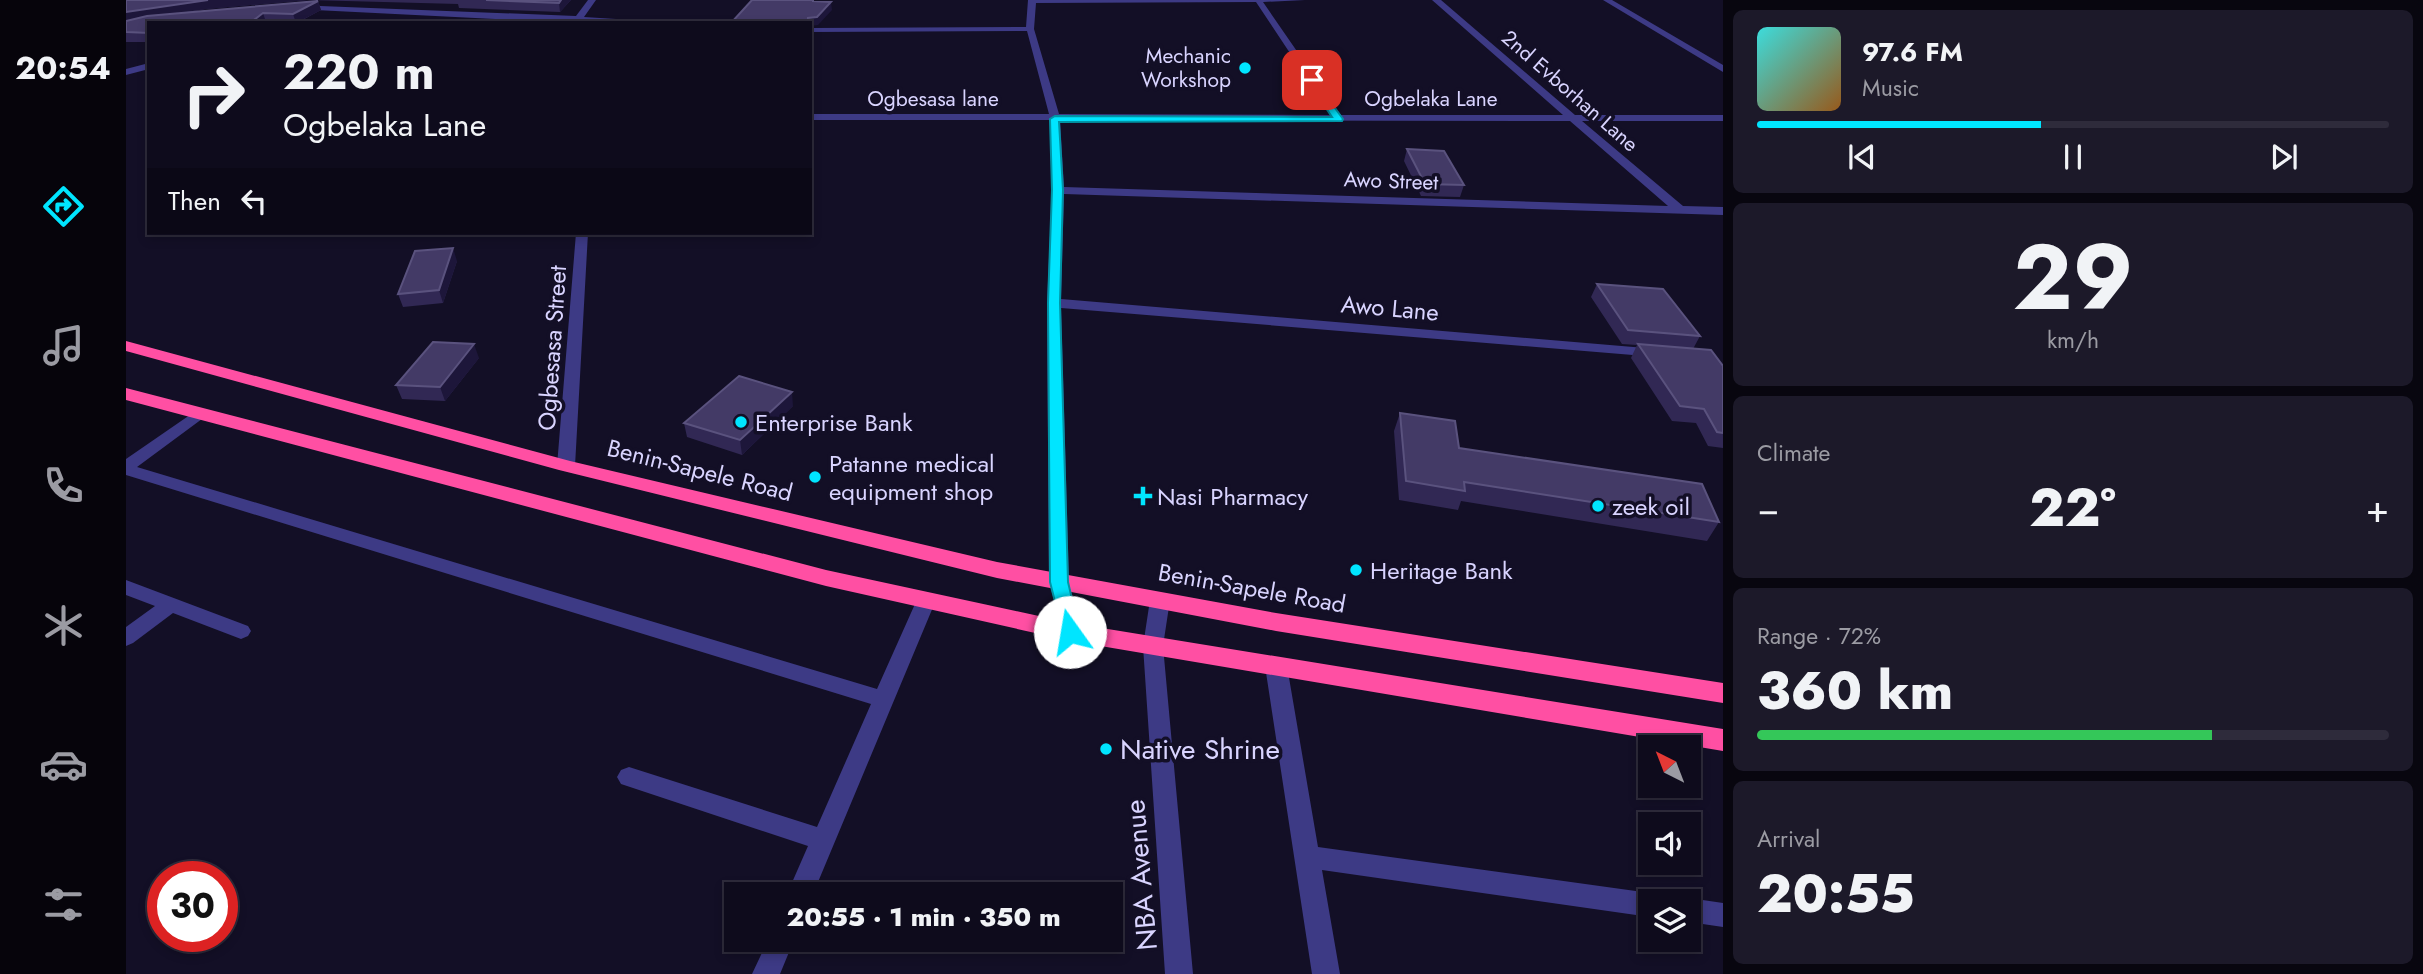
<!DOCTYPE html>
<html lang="en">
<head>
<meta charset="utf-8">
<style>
  :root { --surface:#0e0b1c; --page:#1c1929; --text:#f1f3f6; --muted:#9b9ba3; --line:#2e2b3b; --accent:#00e5ff }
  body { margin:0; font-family:Jost,sans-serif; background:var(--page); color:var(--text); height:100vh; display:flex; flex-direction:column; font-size:26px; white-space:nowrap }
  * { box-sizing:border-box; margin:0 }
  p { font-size:23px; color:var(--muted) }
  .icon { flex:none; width:38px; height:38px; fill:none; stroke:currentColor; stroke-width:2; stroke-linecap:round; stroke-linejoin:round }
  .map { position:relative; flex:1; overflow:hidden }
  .panel { display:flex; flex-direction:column; gap:10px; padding:10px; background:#08060f; width:700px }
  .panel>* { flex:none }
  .banner { position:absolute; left:21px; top:21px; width:665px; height:214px; border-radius:0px; box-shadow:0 4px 10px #0003,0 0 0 2px var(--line); background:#0e0b1c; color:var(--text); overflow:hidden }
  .needle { width:46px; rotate:318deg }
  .controls { position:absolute; left:1512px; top:735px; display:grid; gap:14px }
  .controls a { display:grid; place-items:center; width:63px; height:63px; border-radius:0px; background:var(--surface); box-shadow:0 4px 10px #0003,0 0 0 2px var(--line); font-size:35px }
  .speed { position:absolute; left:21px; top:861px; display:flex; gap:14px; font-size:35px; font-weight:700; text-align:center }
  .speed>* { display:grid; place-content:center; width:91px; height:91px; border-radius:50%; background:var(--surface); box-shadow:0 4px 10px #0003,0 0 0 2px var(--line); line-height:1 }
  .speed .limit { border:10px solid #d22; background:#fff; color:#111 }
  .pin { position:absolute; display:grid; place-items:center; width:60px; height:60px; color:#fff; margin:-30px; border-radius:14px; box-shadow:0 4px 10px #0006 }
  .me { position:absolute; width:77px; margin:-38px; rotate:347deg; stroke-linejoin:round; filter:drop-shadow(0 0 5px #0008) }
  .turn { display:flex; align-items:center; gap:24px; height:147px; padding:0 21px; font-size:32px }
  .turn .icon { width:91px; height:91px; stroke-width:2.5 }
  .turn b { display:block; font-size:49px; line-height:60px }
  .then { display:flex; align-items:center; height:66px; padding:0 21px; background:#0003; gap:14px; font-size:26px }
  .big { font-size:52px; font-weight:800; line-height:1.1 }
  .panel .card { flex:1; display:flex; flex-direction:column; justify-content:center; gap:10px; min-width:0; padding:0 24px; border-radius:10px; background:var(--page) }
  .panel .dial { align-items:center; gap:0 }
  .dial b { font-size:91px; line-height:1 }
  .song { display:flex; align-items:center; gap:21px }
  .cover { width:84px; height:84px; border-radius:10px; background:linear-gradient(135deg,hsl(180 70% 55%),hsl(30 70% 35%)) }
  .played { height:7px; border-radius:4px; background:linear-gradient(90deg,var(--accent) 45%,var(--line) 45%) }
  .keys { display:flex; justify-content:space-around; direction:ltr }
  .heat { display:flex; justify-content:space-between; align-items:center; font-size:38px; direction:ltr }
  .charge { height:10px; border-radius:5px; background:linear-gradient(90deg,#34c759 72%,var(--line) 0) }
  .trip { position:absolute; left:598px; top:882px; width:399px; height:70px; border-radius:0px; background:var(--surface); box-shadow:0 4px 10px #0003,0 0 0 2px var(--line); font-weight:800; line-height:70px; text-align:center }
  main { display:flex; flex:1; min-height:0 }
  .menu { display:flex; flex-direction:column; width:126px; justify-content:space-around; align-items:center; background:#06040b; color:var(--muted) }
  .menu .icon { width:49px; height:49px }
  .menu .current { color:var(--accent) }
  .menu b { font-size:32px; color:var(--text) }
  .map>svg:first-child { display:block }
</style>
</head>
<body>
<main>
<nav class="menu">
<b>20:54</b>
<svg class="icon current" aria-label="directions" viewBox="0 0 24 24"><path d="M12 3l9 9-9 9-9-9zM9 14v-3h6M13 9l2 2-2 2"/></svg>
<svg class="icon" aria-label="music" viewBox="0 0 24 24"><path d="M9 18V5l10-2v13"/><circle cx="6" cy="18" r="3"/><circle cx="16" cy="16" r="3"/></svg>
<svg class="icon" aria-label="phone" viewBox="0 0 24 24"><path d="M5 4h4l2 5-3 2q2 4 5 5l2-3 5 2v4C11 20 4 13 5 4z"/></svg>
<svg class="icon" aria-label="climate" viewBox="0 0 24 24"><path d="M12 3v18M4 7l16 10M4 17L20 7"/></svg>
<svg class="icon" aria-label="car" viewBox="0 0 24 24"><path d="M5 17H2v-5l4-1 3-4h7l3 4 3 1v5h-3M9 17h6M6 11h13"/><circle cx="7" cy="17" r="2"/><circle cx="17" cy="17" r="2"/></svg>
<svg class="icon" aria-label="filters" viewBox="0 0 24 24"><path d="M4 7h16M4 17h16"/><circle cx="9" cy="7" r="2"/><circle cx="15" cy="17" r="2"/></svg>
</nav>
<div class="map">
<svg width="1597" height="974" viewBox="0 0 1597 974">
  <rect width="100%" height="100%" fill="#130f26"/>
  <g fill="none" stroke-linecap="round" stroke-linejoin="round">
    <path fill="#3d3a85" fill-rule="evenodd" d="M 462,0 L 470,0 L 458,17 L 554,23 L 448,23 L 169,9 L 165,7 L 169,5 L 450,16 Z
      M 902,0 L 1179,0 L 1137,2 L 1215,115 L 1437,115 L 1306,0 L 1315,0 L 1449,115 L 1597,115 L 1597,121 L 1456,121 L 1557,206 L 1597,207 L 1597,215 L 938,194 L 935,299 L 1531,349 L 1538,353 L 1531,357 L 935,308 L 943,582 L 955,632 L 952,637 L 945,640 L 938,637 L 923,582 L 921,303 L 926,190 L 924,120 L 684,120 L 684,114 L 923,114 L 901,31 L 684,32 L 684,28 L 900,27 ZM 1130,2 L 1205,115 L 933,114 L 908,29 L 910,3 ZM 934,120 L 1444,121 L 1542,206 L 938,187 Z
      M 1477,0 L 1486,0 L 1597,65 L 1597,72 Z
      M 23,63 L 23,69 L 0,75 L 0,69 Z
      M 450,233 L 462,233 L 449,466 L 440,471 L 431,466 Z
      M 74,408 L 82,413 L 80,416 L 11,467 L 751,689 L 793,595 L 807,595 L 810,600 L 687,894 L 661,894 L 682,846 L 495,784 L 491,777 L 495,770 L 503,767 L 691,827 L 745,704 L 0,475 L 0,459 Z
      M 0,580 L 122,626 L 125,631 L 122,636 L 115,639 L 47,613 L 7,643 L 0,646 L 0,627 L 29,606 L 0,595 Z
      M 1034,593 L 1041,595 L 1044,600 L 1037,646 L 1067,974 L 1039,974 L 1017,646 L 1024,600 L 1027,595 Z
      M 1150,658 L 1157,660 L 1161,666 L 1192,847 L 1524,893 L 1533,896 L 1535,901 L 1524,901 L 1524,917 L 1196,870 L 1214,974 L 1186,974 L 1139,666 L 1143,660 Z
      M 1563,898 L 1597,903 L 1597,927 L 1563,922 L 1563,901 L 1554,901 Z
      M 642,940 L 668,940 L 654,974 L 626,974 Z"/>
    <path fill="#ff4fa3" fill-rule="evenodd" d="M 0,341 L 444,461 L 871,562 L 1150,613 L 1597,683 L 1597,703 L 1150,631 L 871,578 L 433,470 L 0,351 Z
      M 0,388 L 700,570 L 945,623 L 1597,729 L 1597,751 L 945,641 L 700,586 L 0,400 Z"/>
  </g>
  <path fill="#312854" d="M 0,0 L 445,0 L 434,12 L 333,8 L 332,4 L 182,0 L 80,9 L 52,14 L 192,1 L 195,10 L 171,23 L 23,23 L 23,42 L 0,42 Z
    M 1281,149 L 1338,185 L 1334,197 L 1295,196 L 1278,161 Z
    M 331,261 L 317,303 L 277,307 L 272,294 Z
    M 1471,284 L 1574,336 L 1567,349 L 1597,366 L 1597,448 L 1582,446 L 1570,423 L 1546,421 L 1505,358 L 1511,345 L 1496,344 L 1465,297 Z
    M 353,358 L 319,401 L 276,399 L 270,385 Z
    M 667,406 L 616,455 L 561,437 L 558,423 Z
    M 1274,413 L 1333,448 L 1593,522 L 1581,541 L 1335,501 L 1332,510 L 1273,500 L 1268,431 Z"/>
  <path fill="#1d163a" d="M 82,0 L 182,0 L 80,9 L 0,21 L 0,12 Z
    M 435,0 L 445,0 L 434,12 L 433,3 Z
    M 192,1 L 195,10 L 170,23 L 167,14 Z
    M 705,2 L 706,10 L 692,25 L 684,26 L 684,23 L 682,23 L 682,18 Z
    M 137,13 L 140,22 L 139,23 L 124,23 Z
    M 327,248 L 331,261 L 317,303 L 313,290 Z
    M 348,344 L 353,358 L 319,401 L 314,387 Z
    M 666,392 L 667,406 L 616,455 L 614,440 Z"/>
  <path fill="#433a66" stroke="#5a527e" stroke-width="2" d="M 0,0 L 82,0 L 0,12 Z
    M 360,0 L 435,0 L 433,3 Z
    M 626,0 L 687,0 L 687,1 L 705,2 L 691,17 L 682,18 L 682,23 L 605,23 Z
    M 192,1 L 167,14 L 137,13 L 124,23 L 23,23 L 23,33 L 0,32 L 0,21 L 21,16 Z
    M 1281,149 L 1318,151 L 1338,185 L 1299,184 Z
    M 327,248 L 313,290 L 272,294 L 289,251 Z
    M 1471,284 L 1537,289 L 1574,336 L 1502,330 Z
    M 307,342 L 348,344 L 314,387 L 270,385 Z
    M 1512,344 L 1585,350 L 1597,366 L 1597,433 L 1591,432 L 1578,409 L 1554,406 Z
    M 613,376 L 666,392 L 614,440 L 558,423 Z
    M 1274,413 L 1329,421 L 1333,448 L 1576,484 L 1593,522 L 1338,482 L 1339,491 L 1280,481 Z"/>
  <path fill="#00e5ff" stroke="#0095a6" stroke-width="2" d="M 1186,77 L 1217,119 L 1216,121 L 933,122 L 937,190 L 934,303 L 942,582 L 954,632 L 951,637 L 938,637 L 924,582 L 922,303 L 926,190 L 924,119 L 929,116 L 1206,117 L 1181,80 Z"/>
  <g fill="#00e5ff" stroke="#130f26" stroke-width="2.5">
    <circle cx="1119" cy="68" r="7"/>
    <circle cx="615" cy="422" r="7"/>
    <circle cx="689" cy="477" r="7"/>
    <path d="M1013.5 485.5h7v7h7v7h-7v7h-7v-7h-7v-7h7z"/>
    <circle cx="1472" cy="506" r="7"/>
    <circle cx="1230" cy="570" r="7"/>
    <circle cx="980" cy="749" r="7"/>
  </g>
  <g text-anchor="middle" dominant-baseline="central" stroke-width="7" stroke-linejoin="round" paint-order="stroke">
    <g font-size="21" fill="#d9d4ff" stroke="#130f26" text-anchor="end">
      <text x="1105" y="56">Mechanic<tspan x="1105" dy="24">Workshop</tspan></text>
    </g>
    <g font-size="21" fill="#d9d4ff" stroke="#130f26">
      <text transform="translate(1444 91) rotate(41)">2nd Evborhan Lane</text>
      <text x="807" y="99">Ogbesasa lane</text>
      <text x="1305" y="99">Ogbelaka Lane</text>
      <text transform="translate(1265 181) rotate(2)">Awo Street</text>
    </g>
    <g font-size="24" fill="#d9d4ff" stroke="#130f26">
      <text transform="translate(1264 308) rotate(5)">Awo Lane</text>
      <text transform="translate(426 348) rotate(-86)">Ogbesasa Street</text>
      <text transform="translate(574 470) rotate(14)">Benin-Sapele Road</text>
      <text transform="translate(1126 588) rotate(10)">Benin-Sapele Road</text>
    </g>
    <g font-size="24" fill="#d9d4ff" stroke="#130f26" text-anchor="start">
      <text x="629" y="422">Enterprise Bank</text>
      <text x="703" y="463">Patanne medical<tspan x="703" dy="28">equipment shop</tspan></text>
      <text x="1031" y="496">Nasi Pharmacy</text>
      <text x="1486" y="506">zeek oil</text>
      <text x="1244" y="570">Heritage Bank</text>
    </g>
    <g font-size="28" fill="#d9d4ff" stroke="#130f26" text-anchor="start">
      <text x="994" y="749">Native Shrine</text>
    </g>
    <g font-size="28" fill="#d9d4ff" stroke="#130f26">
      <text transform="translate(1015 875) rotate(-95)">NBA Avenue</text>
    </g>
  </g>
</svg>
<div class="controls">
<a><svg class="needle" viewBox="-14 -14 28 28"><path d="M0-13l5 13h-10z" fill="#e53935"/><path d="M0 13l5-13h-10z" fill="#9b9ba3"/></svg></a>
<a><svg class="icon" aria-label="sound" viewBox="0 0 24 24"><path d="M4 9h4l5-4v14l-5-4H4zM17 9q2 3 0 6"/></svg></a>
<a><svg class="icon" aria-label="layers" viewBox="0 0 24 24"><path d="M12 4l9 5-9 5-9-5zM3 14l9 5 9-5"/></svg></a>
</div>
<div class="speed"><div class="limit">30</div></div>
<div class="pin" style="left:1186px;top:80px;background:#d93025"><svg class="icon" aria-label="arrive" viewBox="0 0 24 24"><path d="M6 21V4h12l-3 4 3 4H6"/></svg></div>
<svg class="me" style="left:944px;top:632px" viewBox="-20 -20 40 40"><circle r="19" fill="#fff"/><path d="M0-13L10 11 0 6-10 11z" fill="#00e5ff"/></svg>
<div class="trip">20:55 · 1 min · 350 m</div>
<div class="banner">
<div class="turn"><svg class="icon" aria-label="right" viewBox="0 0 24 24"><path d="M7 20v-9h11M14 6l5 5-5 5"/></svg><div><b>220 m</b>Ogbelaka Lane</div></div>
<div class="then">Then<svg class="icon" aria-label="left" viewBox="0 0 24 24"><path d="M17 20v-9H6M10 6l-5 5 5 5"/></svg></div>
</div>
</div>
<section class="panel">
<div class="card">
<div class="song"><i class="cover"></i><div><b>97.6 FM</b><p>Music</p></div></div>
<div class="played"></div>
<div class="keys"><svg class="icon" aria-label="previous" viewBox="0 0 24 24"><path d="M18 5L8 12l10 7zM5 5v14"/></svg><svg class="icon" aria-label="pause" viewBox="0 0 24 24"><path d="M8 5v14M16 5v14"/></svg><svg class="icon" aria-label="next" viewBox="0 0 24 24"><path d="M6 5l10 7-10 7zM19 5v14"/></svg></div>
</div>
<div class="card dial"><b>29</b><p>km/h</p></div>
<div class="card"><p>Climate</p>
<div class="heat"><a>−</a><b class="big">22°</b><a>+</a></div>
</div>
<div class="card"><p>Range · 72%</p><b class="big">360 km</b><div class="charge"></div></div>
<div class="card"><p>Arrival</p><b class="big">20:55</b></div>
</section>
</main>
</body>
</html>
